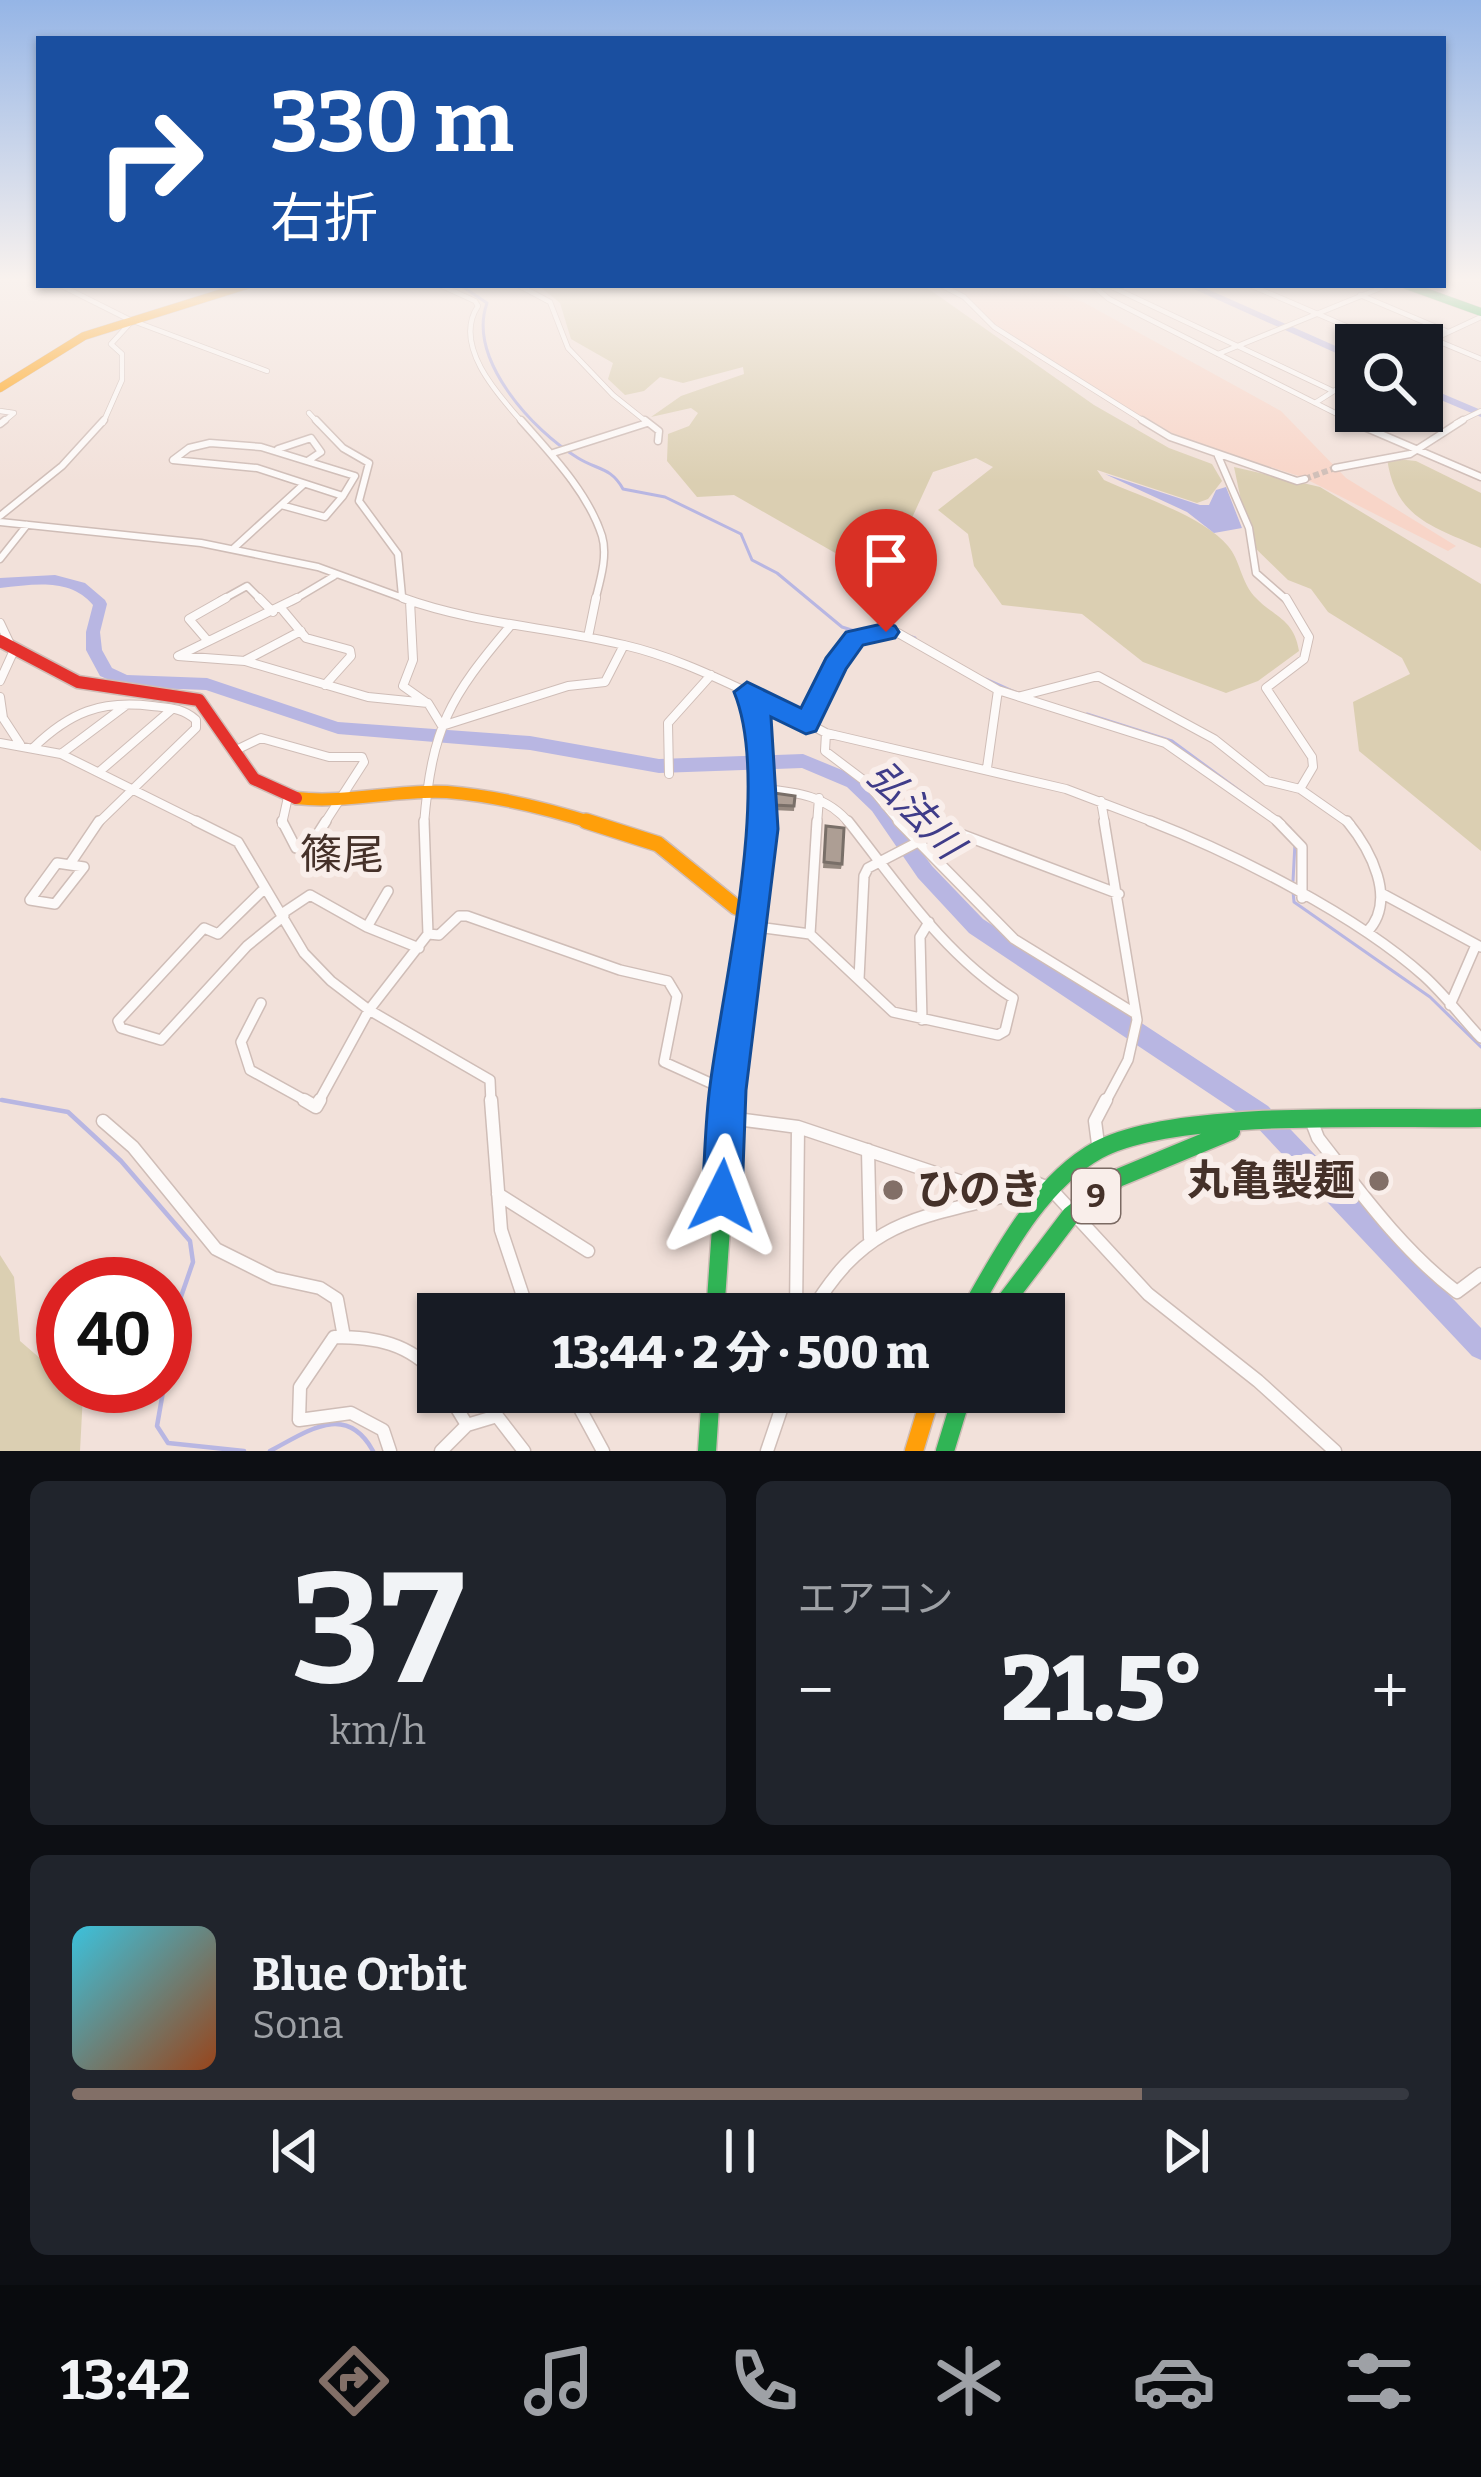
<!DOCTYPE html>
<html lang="ja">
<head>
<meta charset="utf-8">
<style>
  :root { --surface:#171b24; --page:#20242c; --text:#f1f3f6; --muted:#9ea1a6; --line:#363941; --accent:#826f67 }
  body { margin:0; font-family:Bitter,"Noto Sans JP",serif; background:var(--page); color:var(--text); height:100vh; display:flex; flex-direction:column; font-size:45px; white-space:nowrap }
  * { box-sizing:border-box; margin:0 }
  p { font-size:39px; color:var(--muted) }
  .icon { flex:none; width:66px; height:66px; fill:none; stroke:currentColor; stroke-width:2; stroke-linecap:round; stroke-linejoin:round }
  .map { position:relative; height:1451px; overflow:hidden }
  .sheet { display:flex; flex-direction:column; gap:30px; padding:30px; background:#0d0f14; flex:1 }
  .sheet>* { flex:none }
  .guide { position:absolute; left:36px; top:36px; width:1410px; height:252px; border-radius:0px; box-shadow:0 3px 9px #0004; background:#1a4fa0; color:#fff; overflow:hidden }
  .fabs { position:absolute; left:1335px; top:324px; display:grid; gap:24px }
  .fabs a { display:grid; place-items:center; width:108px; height:108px; border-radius:0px; background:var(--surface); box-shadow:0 3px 9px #0004; font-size:60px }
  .speed { position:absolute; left:36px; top:1257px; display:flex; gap:24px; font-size:60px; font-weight:700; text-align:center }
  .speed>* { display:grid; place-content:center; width:156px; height:156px; border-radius:50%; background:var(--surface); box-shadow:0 3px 9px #0004; line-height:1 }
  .speed .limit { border:18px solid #d22; background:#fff; color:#111 }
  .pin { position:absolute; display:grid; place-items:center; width:102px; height:102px; color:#fff; margin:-123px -51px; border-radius:50% 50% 50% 0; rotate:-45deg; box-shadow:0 0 12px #0007 }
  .pin .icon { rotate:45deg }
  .me { position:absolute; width:132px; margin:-66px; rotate:3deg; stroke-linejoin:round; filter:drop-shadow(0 0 9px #0008) }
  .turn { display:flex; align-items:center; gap:42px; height:252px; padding:0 36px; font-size:54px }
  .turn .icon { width:156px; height:156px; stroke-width:2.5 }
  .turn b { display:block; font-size:84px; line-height:102px }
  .big { font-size:90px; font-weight:800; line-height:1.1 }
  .sheet .tile { flex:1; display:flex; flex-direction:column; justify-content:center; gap:18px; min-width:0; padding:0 42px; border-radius:18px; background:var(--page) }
  .sheet .dial { align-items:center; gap:0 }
  .dial b { font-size:156px; line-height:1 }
  .song { display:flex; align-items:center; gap:36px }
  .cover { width:144px; height:144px; border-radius:18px; background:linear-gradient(135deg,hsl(190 70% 55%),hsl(20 70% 35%)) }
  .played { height:12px; border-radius:6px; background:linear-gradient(90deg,var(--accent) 80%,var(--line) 80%) }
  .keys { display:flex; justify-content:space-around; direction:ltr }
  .heat { display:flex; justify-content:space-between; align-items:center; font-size:66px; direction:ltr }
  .sheet .tiles { flex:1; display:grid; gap:30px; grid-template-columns:1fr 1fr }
  .tile:last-child { grid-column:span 2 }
  .trip { position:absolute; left:417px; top:1293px; width:648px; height:120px; border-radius:0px; background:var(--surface); box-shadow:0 3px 9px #0004; font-weight:800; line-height:120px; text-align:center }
  .dock { display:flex; height:192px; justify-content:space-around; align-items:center; background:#090b0e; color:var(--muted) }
  .dock .icon { width:84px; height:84px }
  .dock .on { color:var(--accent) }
  .dock b { font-size:54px; color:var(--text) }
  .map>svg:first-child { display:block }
</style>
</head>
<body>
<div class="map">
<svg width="1481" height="1451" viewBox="0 0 1481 1451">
  <rect width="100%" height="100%" fill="#f2e1da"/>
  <path fill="#f8d5c8" d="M 946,285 L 1033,285 L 1083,302 L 1281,411 L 1346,478 L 1456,546 L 1448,551 L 1302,477 L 1173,436 L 996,326 L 968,297 Z"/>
  <path fill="#dbcfb2" d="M 538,285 L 923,285 L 1094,405 L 1169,448 L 1212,464 L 1222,481 L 1208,499 L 1197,503 L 1097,470 L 1104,480 C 1139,496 1203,516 1228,546 C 1240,560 1241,581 1254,596 C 1273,617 1294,618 1299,651 L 1258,681 L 1226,693 L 1143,662 L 1082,614 L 1002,605 L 974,566 L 968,534 L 938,510 L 993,467 L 976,458 L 933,472 L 911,520 L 925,557 L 891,570 L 837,554 L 734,495 L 697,497 L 667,461 L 668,434 L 689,426 L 698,413 L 691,408 L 651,417 L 681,396 L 744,374 L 743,367 L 683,383 L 660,377 L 644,391 L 625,395 L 608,379 L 613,363 L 571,339 L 560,303 Z
    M 1387,458 L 1416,461 L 1481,493 L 1481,548 C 1432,526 1395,518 1387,458 Z
    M 1234,467 L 1320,487 L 1481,584 L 1481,851 L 1359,751 L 1353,702 L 1410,674 L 1402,658 L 1328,612 L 1311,589 L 1288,580 L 1250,543 Z
    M 0,1255 L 14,1277 L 20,1341 L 63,1378 L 63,1386 L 73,1386 L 83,1394 L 80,1451 L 0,1451 Z"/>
  <path fill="#b8b6e2" d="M 1105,474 L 1200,505 L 1209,505 L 1216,490 L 1226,487 L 1242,528 L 1214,533 L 1187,512 Z"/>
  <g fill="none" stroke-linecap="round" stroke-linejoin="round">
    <path stroke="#b8b6e2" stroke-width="3" d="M 460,285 L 487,303 C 467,359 532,430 578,458 C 597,470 611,467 623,489 L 665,497 L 741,534 L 752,560 L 777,573 L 842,627 L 858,632 L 895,631 L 915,638
      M 986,679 L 1015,692
      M 1087,714 L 1172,741 L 1290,828
      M 1293,881 L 1295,843
      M 1293,891 L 1294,902 L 1430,997 L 1481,1047
      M 0,1100 L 19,1103"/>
    <path stroke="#b8b6e2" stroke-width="4.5" d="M 2,1100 L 68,1112 L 121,1161 L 190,1241 L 193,1262 L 175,1314 L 165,1379
      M 164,1386 L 157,1426 L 168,1443 L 244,1451
      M 270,1451 C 308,1431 346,1402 373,1451"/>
    <path fill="#b8b6e2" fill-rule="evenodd" d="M 1185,285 L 1198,285 L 1356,355 L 1356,362 Z
      M 1422,385 L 1481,410 L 1481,417 L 1422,392 Z
      M 55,575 L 85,583 L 105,600 L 107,604 L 100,632 L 102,650 L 112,668 L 127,675 L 207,678 L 338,722 L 530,736 L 659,759 L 803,754 L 859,777 L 884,801 L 932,866 L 983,919 L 1268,1106 L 1481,1328 L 1481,1360 L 1472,1356 L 1252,1122 L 969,933 L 918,878 L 872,811 L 847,787 L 802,768 L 659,773 L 530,750 L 338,734 L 206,690 L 125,687 L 100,676 L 86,650 L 86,632 L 93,605 C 69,577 33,585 0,588 L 0,578 Z"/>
    <path stroke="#cfbeb7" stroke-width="6" stroke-dasharray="6 3" stroke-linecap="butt" d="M 1305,479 L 1335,468"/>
    <defs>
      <path id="street-far4" d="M 60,285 L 128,319 L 267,371
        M 440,285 L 475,301 L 478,306 C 452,345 498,395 523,423
        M 518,285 L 550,302 L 568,348 L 613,395 L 648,423
        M 941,285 L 964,297 L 994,327 L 1147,423
        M 1092,285 L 1109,299 L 1355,423
        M 1250,285 L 1390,345
        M 1112,287 L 1333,391
        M 1360,295 L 1448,332
        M 1433,339 L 1481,359
        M 1421,345 L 1481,317
        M 1218,354 L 1388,285
        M 1315,403 L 1356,377
        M 0,411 L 14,413 L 2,423
        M 309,413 L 318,423
        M 103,423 L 122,380 L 122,354 L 111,344 L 132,321
        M 1456,423 L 1481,411"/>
      <path id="street-far3" d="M 316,420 L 343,448 L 369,463 L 359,501 L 398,554 L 402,596
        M 521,420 C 550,453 588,492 602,536 C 608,556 600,581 595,601
        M 645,420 L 659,431 L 658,441
        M 1142,420 L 1170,437 L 1297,481 L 1305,479
        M 1348,420 L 1481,477
        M 0,424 L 5,420
        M 210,443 L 261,447 L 355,476 L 343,496 L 257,468 L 173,460 L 189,448 Z
        M 278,449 L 311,438 L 321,452 L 309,460
        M 553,453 L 647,423
        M 1218,456 L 1249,528 L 1256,573 L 1288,601
        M 1335,468 L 1410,454 L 1463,420
        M 281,505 L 325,517 L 343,496
        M 0,516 L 62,466 L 104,420
        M 0,522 L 201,543 L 318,567 L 411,601
        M 234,548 L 304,484
        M 0,559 L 27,525
        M 220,601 L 247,586 L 262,601
        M 292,601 L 334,576"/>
      <path id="street-far2" d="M 259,598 L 273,612
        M 297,598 L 178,656 L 245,661 L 368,697 L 428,703 L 442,726 L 568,686 L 605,682 L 624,645
        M 403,598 C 474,624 551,627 624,645 C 667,655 707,673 747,692 L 761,745 L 762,824
        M 1286,598 L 1309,637 L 1304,659 L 1266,688 L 1312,757 L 1313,767 L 1300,789
        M 410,601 L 413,660 L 403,686 L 427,703
        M 281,608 L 306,638 L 350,650 L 351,656 L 325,685
        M 0,623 L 9,642
        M 588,637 L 596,598
        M 207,640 L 189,619 L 226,598
        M 246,660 L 301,631
        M 0,681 L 15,648
        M 749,692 L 826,733 L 1066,789 L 1158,824
        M 1021,696 L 1098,676 L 1214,739 L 1267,781 L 1300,789 L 1350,824
        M 0,697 L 3,718 L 20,744
        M 806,724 L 835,664 L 855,638 L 898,633 L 998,690 L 1165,743 L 1281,824
        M 826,733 L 825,751 L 866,782 L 901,824
        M 0,743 L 61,754 L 202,824
        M 33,748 C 70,712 101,700 152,706 C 170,708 183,708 196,720 L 196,728 L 97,824
        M 234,751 L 261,738 L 329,757 L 362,757 L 364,762 L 324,824
        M 61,754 L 125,706
        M 987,768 L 998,690
        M 99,772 L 171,710
        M 669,774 L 668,723 L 711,675
        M 763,789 C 797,792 828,796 850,824
        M 1101,801 L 1105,824
        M 282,824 L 288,797
        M 424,824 C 432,727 449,698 511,625
        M 817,824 L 819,798"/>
      <path id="street-far1" d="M 196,821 L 238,842 L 304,953 L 331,981 L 369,1010 L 490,1080 L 491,1103
        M 282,821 L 296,848 L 310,846 L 326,821
        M 898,821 L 1014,939 L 1136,1014
        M 1104,821 L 1137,1020 L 1128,1060 L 1105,1103
        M 1150,821 C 1235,854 1356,915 1424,976 C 1445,995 1462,1018 1481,1038
        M 1277,821 L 1302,847 L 1302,898
        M 1347,821 C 1370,849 1398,900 1367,932
        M 928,851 L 956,845 L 958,833 L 1119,894
        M 57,863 L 84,867 L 55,904 L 30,900 Z
        M 70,864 L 99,821
        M 265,888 L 218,934 L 204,928 L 118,1021 L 121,1028 L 161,1040 L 247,946 L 284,916
        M 1381,893 L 1481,947
        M 752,912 L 763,821
        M 283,913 L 310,895 L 367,927 L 419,948
        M 750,926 L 810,934 L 893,1012 L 998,1035 L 1005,1031 L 1013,998 C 944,955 898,884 848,821
        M 367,927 L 388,891
        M 428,934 L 439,935 L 459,916 L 467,916 L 620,970 L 668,981 L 677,996 L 664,1062 L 728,1091
        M 810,934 L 817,821
        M 859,979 L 864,876 L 868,868 L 916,843
        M 261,1003 L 241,1042 L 250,1070 L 310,1103
        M 1450,1005 L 1476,945
        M 922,1020 L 920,937 L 929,922
        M 318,1103 L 369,1010 L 428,934 L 424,821"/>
      <path id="street" d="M 304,1100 L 316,1107 L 320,1100
        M 491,1100 L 501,1230 L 529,1314
        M 729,1118 L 798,1127 L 986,1190 L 1008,1188 L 1026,1179 L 1051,1189 L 1148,1294 L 1258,1381 L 1335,1451
        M 103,1121 L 133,1147 L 216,1249 L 274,1278 L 320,1288 L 337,1299 L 344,1337
        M 1313,1125 L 1318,1138 C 1361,1193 1401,1249 1457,1292 L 1481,1274
        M 1098,1144 L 1095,1121 L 1106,1100
        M 868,1150 L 870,1238
        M 498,1194 L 588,1251
        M 796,1314 L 798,1127
        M 810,1314 C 865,1220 915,1219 1013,1194 L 1026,1185 L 1038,1187
        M 447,1392 L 467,1425
        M 571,1392 L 603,1451
        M 390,1451 L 383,1430 L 351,1413 L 299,1420 L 300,1387 L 334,1337 C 376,1337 409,1343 438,1376
        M 441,1451 L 467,1425 L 497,1416 L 524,1451
        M 767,1451 L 787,1392"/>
      <path id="fast-far2" d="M 1093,285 L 1121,285
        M 1406,285 L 1481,312"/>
      <path id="fast-far1" d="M 730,1103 L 733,1057"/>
      <path id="fast" d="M 715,1314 L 730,1100
        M 968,1314 C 1001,1257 1038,1183 1098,1150 C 1176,1108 1387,1120 1481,1118
        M 996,1314 L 1071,1215 L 1118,1178 L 1231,1131
        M 707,1451 L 711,1392
        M 945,1451 L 963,1392"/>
      <path id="slow-far3" d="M 0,388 L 84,336 L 247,285"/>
      <path id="slow-far2" d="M 296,798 C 347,804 397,789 447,792 C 497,796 549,809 596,824"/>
      <path id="slow-far1" d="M 586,821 L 658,844 L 736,907 L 752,912 L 733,1057"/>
      <path id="slow" d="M 914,1451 L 932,1392"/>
      <path id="jam" d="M 0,641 L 78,682 L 199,700 L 254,779 L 296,798"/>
    </defs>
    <use href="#street-far4" stroke="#cfbdb7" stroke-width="6"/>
    <use href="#street-far3" stroke="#cfbdb7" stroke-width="9"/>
    <use href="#street-far2" stroke="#cfbdb7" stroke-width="10"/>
    <use href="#street-far1" stroke="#cfbdb7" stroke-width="12"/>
    <use href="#street" stroke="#cfbdb7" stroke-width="15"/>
    <use href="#fast-far2" stroke="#cfbdb7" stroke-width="9"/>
    <use href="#fast-far1" stroke="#cfbdb7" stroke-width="18"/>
    <use href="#fast" stroke="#cfbdb7" stroke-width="21"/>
    <use href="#slow-far3" stroke="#cfbdb7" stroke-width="9"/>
    <use href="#slow-far2" stroke="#cfbdb7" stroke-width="15"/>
    <use href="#slow-far1" stroke="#cfbdb7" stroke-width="18"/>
    <use href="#slow" stroke="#cfbdb7" stroke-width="21"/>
    <use href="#jam" stroke="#cfbdb7" stroke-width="15"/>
    <use href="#street-far4" stroke="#fdfaf9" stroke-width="4.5"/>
    <use href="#street-far3" stroke="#fdfaf9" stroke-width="6"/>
    <use href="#street-far2" stroke="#fdfaf9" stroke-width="8"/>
    <use href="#street-far1" stroke="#fdfaf9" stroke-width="9"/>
    <use href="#street" stroke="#fdfaf9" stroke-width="12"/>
    <use href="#fast-far2" stroke="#30b455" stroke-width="8"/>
    <use href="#fast-far1" stroke="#30b455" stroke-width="15"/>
    <use href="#fast" stroke="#30b455" stroke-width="18"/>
    <use href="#slow-far3" stroke="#ff9f0a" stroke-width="8"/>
    <use href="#slow-far2" stroke="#ff9f0a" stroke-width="12"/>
    <use href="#slow-far1" stroke="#ff9f0a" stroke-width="15"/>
    <use href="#slow" stroke="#ff9f0a" stroke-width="18"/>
    <use href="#jam" stroke="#e5322d" stroke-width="12"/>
  </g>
  <path fill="#95887f" d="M 774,793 L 795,796 L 794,811 L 772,810 Z
    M 826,826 L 842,864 L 841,869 L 823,868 Z"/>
  <path fill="#ad9e94" stroke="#796f68" stroke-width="3" d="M 774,793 L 795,796 L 794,806 L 773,805 Z
    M 826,826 L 844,828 L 842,864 L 824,862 Z"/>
  <linearGradient id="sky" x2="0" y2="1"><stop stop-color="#95b5e6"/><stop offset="0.58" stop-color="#f9f2ee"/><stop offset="1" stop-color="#f9f2ee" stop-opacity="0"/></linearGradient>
  <rect width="1481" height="482" fill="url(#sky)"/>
  <path fill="#1a73e8" stroke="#114b97" stroke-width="3" d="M 886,623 L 895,626 L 899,632 L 895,638 L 863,645 L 846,669 L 816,731 L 806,734 L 771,717 L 778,829 L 746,1090 L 742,1196 L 736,1211 L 722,1216 L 708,1211 L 702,1196 C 705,1160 705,1122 710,1086 C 723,983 772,784 734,692 L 747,682 L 801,708 L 826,658 L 846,632 Z"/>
  <g fill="#826f67" stroke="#f9eeea" stroke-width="4.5">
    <circle cx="1379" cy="1181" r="12"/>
    <circle cx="893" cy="1190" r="12"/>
  </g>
  <g text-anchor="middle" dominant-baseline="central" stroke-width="12" stroke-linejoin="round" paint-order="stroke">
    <rect fill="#f9eeea" stroke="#7b6a63" stroke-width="3" x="1072" y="1169" width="48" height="54" rx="9"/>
    <g font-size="33" font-weight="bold" fill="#453129">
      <text x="1096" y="1196">9</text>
    </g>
    <g font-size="39" font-style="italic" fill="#3f3c89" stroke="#f9eeea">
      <text transform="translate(915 810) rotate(46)">弘法川</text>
    </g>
    <g font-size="42" fill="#453129" stroke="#f9eeea">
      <text x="342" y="855">篠尾</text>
    </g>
    <g font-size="42" font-weight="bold" fill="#453129" stroke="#f9eeea" text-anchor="end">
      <text x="1355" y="1181">丸亀製麺</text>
      <text x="917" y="1190" text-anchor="start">ひのき</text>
    </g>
  </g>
</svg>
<div class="fabs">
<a><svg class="icon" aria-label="search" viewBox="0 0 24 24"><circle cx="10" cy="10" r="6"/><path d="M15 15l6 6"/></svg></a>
</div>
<div class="speed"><div class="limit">40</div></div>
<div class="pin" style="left:886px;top:632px;background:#d93025"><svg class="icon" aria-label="arrive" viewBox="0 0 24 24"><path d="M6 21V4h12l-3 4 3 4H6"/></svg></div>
<svg class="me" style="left:722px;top:1196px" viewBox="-20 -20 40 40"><path d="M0-17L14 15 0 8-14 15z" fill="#1a73e8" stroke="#fff" stroke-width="4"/></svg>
<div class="trip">13:44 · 2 分 · 500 m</div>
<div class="guide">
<div class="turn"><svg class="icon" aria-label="right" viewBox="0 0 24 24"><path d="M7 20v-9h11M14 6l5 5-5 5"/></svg><div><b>330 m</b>右折</div></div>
</div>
</div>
<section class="sheet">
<div class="tiles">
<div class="tile dial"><b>37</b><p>km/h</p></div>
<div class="tile"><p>エアコン</p>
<div class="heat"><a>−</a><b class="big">21.5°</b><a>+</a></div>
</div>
<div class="tile">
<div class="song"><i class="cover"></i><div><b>Blue Orbit</b><p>Sona</p></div></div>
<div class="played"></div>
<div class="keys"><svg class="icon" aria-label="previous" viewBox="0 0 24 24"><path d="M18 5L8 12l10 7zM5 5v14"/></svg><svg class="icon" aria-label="pause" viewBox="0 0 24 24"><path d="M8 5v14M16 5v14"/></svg><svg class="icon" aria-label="next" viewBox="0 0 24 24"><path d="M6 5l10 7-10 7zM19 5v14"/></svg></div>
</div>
</div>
</section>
<nav class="dock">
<b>13:42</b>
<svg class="icon on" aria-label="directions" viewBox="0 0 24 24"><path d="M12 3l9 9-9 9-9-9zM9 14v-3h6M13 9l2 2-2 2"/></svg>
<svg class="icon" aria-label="music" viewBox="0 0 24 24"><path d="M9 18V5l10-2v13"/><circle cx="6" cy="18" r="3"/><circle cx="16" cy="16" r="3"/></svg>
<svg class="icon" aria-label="phone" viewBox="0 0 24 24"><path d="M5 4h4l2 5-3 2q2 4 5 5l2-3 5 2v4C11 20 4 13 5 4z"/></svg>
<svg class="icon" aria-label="climate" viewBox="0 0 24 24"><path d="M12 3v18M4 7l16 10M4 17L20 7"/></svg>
<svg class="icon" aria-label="car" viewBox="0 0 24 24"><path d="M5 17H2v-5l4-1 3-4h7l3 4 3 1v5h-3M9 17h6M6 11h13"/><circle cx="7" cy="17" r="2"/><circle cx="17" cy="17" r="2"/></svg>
<svg class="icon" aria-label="filters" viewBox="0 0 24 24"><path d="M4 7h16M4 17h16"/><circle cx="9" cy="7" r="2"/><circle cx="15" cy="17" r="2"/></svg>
</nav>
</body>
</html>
